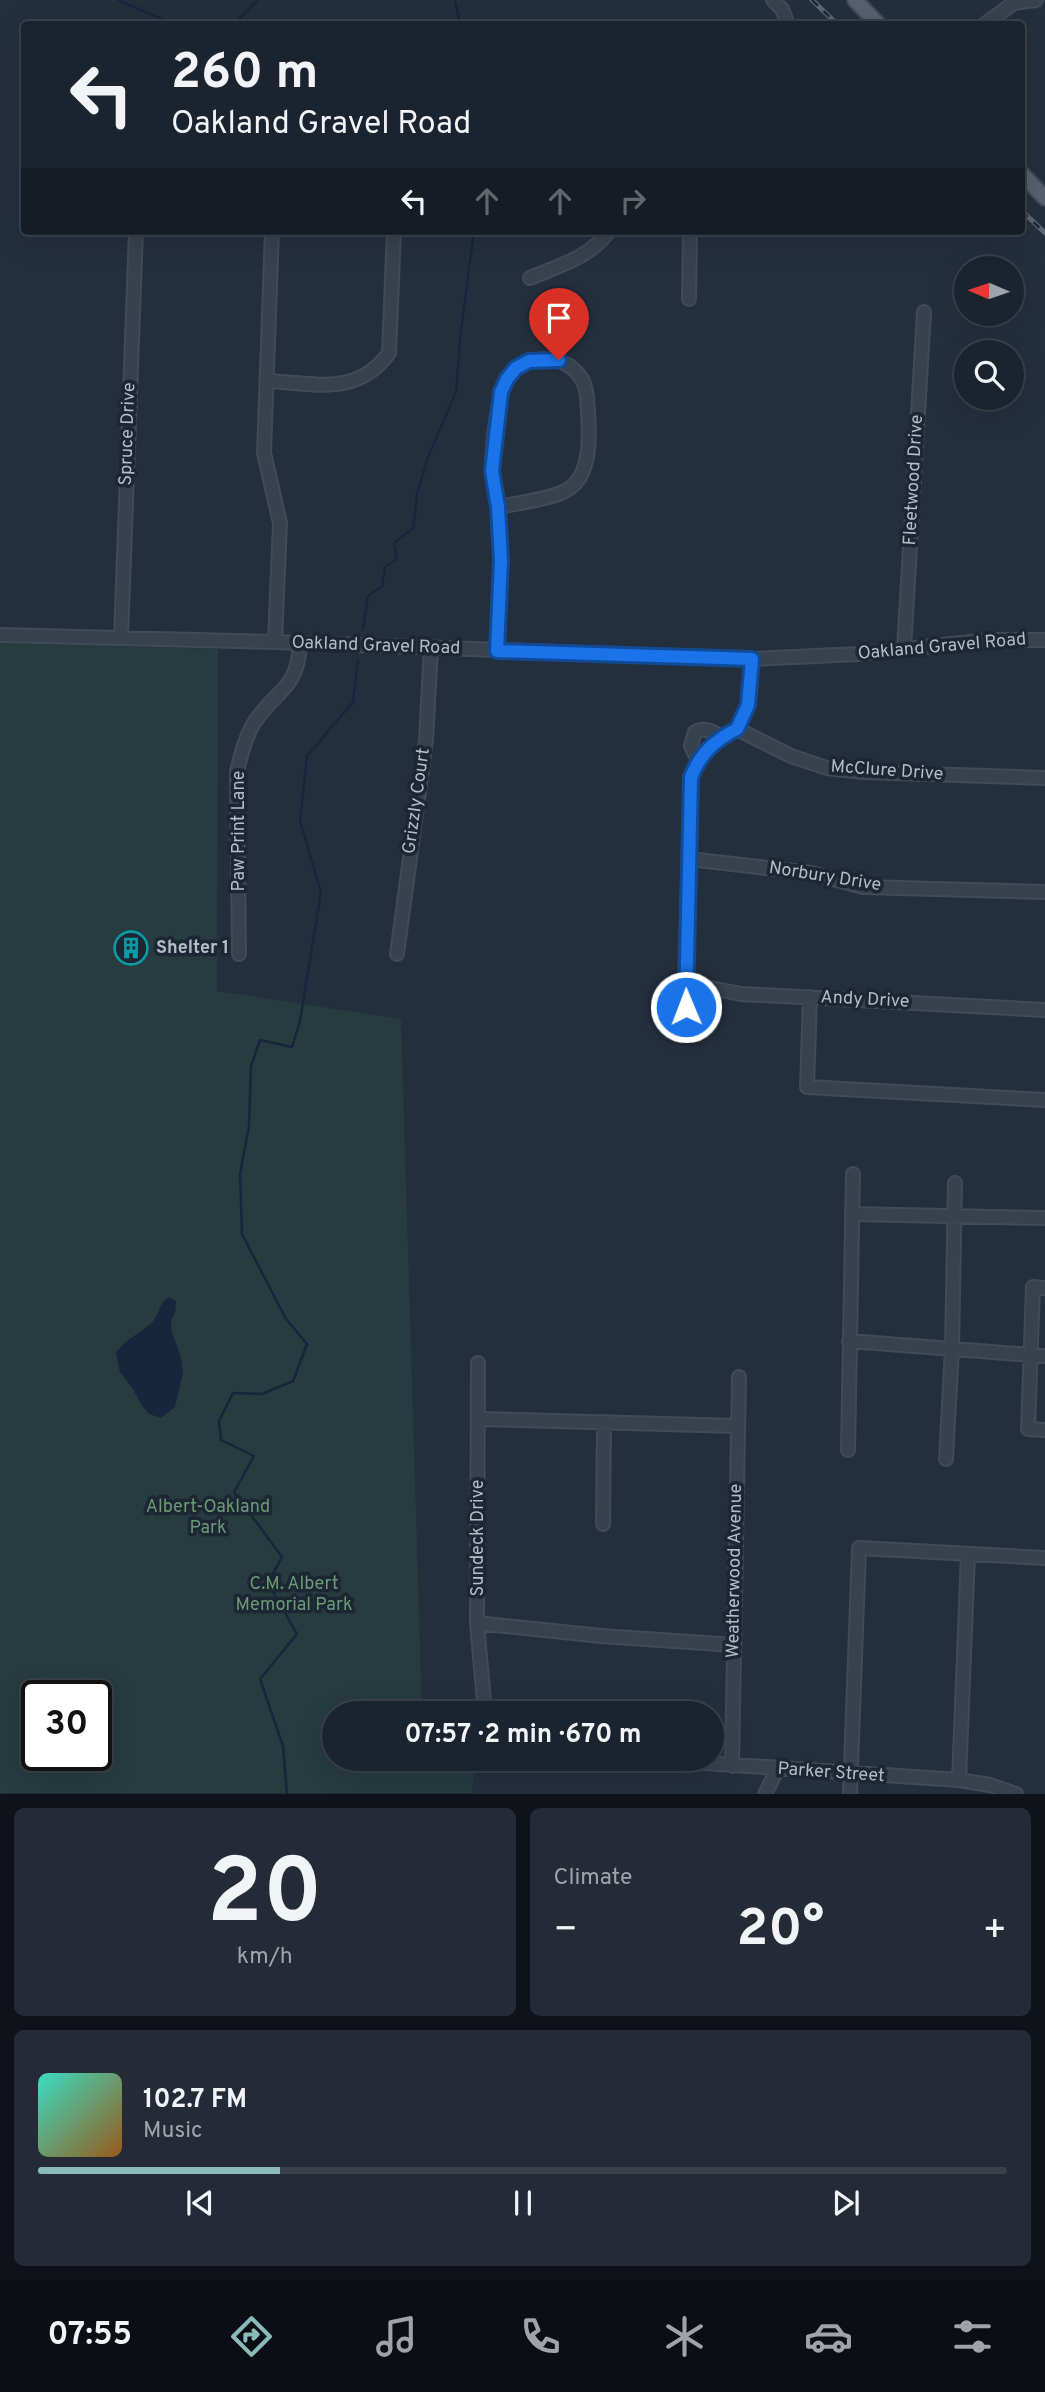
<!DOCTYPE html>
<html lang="en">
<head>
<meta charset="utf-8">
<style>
  :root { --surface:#1b232e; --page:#242b36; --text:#f1f3f6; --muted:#a0a4aa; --line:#39404a; --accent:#8bbbb9 }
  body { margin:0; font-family:Overpass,sans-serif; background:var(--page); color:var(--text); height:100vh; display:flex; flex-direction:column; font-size:26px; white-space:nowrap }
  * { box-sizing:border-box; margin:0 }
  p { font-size:23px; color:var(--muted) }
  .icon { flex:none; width:38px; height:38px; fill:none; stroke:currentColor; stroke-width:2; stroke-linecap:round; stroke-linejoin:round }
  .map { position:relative; height:1794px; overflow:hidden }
  .panel { display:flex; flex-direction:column; gap:14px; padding:14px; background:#0f1319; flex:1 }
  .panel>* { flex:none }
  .hud { position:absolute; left:21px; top:21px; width:1004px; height:214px; border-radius:7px; box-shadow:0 7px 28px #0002,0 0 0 2px var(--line); background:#1b232e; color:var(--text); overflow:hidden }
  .needle { width:46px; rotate:272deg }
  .buttons { position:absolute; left:954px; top:256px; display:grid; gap:14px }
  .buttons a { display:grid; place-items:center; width:70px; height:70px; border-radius:50%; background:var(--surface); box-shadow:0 7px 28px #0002,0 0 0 2px var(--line); font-size:35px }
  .speed { position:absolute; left:21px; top:1680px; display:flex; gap:14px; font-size:35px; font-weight:700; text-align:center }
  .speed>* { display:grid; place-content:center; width:91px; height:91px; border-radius:50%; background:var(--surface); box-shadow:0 7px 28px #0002,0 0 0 2px var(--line); line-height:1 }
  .speed .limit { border:4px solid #111; border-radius:10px; background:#fff; color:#111 }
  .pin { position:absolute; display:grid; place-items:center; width:60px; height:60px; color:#fff; margin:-72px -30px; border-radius:50% 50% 50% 0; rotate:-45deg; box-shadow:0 0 7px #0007 }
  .pin .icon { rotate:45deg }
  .me { position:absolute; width:77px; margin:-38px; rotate:359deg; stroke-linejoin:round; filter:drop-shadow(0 0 5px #0008) }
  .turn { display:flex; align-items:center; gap:24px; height:147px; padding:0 35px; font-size:32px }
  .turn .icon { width:91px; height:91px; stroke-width:2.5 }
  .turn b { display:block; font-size:49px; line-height:60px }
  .lanes { display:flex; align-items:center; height:66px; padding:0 35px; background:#0003; justify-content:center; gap:35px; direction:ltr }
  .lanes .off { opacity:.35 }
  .big { font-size:52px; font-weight:700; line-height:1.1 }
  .panel .tile { flex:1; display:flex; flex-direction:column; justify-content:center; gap:10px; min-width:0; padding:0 24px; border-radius:10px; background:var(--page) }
  .panel .dial { align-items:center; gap:0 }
  .dial b { font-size:91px; line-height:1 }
  .song { display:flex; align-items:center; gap:21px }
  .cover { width:84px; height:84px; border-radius:10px; background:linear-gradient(135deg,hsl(170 70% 55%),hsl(30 70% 35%)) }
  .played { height:7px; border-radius:4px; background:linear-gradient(90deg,var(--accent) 25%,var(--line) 25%) }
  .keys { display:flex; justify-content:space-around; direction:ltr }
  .heat { display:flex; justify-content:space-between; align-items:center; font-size:38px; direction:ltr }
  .panel .tiles { flex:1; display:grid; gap:14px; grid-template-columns:1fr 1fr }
  .tile:last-child { grid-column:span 2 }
  .trip { position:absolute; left:322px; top:1701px; width:402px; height:70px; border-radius:35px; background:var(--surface); box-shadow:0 7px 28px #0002,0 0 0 2px var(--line); font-weight:700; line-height:70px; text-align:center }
  .tab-bar { display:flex; height:112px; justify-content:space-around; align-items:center; background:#0b0e12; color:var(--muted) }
  .tab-bar .icon { width:49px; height:49px }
  .tab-bar .on { color:var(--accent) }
  .tab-bar b { font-size:32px; color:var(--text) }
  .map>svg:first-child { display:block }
</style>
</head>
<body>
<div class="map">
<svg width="1045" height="1794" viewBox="0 0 1045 1794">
  <rect width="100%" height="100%" fill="#242f3e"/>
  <path fill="#263c3f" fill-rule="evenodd" d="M 0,643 L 218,649 L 217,991 L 401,1019 L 422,1713 L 334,1713 L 334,1759 L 475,1759 L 472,1793 L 0,1793 ZM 37,1696 L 96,1696 L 96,1755 L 37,1755 Z"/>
  <path fill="#17263c" d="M 169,1297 L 176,1301 L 175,1313 L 171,1321 L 172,1333 L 181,1357 L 183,1372 L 175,1407 L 161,1418 L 149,1414 L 142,1406 L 133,1389 L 120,1372 L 116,1353 C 125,1338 143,1333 154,1320 C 160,1312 159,1302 169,1297 Z"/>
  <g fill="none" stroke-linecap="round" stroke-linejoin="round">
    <path stroke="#17263c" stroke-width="2.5" d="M 118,0 L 173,24
      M 455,0 L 460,24
      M 234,24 L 258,0
      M 363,629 L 368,596 L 382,586 L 385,567 L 397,559 L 394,543 L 413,528 L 417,494 L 428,457 L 456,392 L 461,331 L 474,231
      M 287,1794 L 283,1746 L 260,1679 L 297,1634 L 268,1583 L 282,1557 L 234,1492 L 254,1456 L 221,1440 L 219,1421 L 233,1393 L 262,1394 L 293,1381 L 307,1344 L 286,1319 L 242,1234 L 240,1174 L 249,1126 L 251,1066 L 260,1040 L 292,1047 L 300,1021 L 321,892 L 300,821 L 307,756 L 353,702 L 358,660"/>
    <defs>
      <path id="minor" d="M 773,0 L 782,9 L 787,22 L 786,24
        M 985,24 L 1014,3 L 1036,0
        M 272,231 L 264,453 L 280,523 L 275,642
        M 530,278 C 558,266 591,257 609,231
        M 689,299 L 690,231
        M 267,381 C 314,383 357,397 389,353 L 394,231
        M 0,635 L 275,642 L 752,659 L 859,654 L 989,640 L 1045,640
        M 121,638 L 136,231
        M 904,649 L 924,312
        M 497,651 C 498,621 501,590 501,560 C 501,543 500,525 498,507 C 497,495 492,482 492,470 C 492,448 496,412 502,391 C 515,346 584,349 587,398 C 589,425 595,477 565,491 C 547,500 518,503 498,507
        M 737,729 L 791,756 L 827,768 L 863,772 L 1045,778
        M 698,760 L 691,746 L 695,732 C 704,727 713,731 721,737
        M 689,859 L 811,873 L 863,887 L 1045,892
        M 239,954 L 237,771 C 241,755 245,738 254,723 C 275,690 298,690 300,644
        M 397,954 L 426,740 L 431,648
        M 685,983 L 741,994 L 1045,1010
        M 810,997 L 807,1087 L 1045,1100
        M 687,1031 L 685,983 L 691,777 L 698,760 L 721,737 L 737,729 L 748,705 L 752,659
        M 852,1214 L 1045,1218
        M 1045,1288 L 1033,1287 L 1028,1429 L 1045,1430
        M 849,1341 L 1045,1356
        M 478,1363 L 477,1623 L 485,1713
        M 478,1419 L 738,1426
        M 848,1450 L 853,1174
        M 946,1459 L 952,1349 L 955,1183
        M 603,1524 L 604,1422
        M 477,1623 L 601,1636 L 734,1645
        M 644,1759 L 959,1780 L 990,1785 L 1016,1794
        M 732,1766 L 739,1377
        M 959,1780 L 968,1554
        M 765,1794 L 777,1770
        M 850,1794 L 859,1548 L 1045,1558"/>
      <path id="major" d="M 855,0 L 878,24
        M 1022,174 L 1045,198"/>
    </defs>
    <use href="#minor" stroke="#414a57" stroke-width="16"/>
    <use href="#major" stroke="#414a57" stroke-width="18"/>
    <use href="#minor" stroke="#38414e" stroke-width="12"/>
    <use href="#major" stroke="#56606e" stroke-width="14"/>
    <defs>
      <path id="rail" d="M 812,0 L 837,24
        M 1022,211 L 1045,233"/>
    </defs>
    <use href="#rail" stroke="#5a6575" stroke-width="5"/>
    <use href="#rail" stroke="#1d2633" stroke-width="2.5" stroke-dasharray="8" stroke-linecap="butt"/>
  </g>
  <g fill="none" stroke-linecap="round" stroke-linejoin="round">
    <defs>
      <path id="route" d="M 559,360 L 529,361 L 516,368 L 507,379 L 501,392 L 492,471 L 498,507 L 501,561 L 497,651 L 752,659 L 748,705 L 737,729 C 715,740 700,754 691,777 L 686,1007"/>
    </defs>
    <use href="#route" stroke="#114b97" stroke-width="18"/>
    <use href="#route" stroke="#1a73e8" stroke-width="12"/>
  </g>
  <defs>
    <symbol id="building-ring" viewBox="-11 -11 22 22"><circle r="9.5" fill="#1d2633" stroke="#0f9aa8" stroke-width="1.5"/><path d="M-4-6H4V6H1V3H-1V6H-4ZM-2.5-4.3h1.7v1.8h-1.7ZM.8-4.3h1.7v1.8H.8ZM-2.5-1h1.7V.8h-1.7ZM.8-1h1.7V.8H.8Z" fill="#0f9aa8"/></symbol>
  </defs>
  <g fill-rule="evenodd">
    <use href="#building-ring" x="112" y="929" width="38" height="38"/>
  </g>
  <g text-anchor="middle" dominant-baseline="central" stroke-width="7" stroke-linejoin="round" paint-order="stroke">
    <g font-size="18" fill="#b4bcc9" stroke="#1d2633">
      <text transform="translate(128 434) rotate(-88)">Spruce Drive</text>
      <text transform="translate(914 480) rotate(-87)">Fleetwood Drive</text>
      <text transform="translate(376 646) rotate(2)">Oakland Gravel Road</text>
      <text transform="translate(942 647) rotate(-5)">Oakland Gravel Road</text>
      <text transform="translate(887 771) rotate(4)">McClure Drive</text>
      <text transform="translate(417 801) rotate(-82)">Grizzly Court</text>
      <text transform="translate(239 831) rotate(-90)">Paw Print Lane</text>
      <text transform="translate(825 877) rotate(9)">Norbury Drive</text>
      <text transform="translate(865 1000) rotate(3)">Andy Drive</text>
      <text transform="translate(478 1538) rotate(-90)">Sundeck Drive</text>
      <text transform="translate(735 1571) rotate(-89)">Weatherwood Avenue</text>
      <text transform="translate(831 1773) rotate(4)">Parker Street</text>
    </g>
    <g font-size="18" font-weight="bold" fill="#b4bcc9" stroke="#1d2633" text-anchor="start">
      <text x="156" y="948">Shelter 1</text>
    </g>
    <g font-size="18" fill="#6b9a76" stroke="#1d2633">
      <text x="208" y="1507">Albert-Oakland<tspan x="208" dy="21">Park</tspan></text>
      <text x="294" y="1584">C.M. Albert<tspan x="294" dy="21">Memorial Park</tspan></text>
    </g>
  </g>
</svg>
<div class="buttons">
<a><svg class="needle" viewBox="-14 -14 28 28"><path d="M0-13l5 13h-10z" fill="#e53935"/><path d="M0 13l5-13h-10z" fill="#a0a4aa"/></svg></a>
<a><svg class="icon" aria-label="search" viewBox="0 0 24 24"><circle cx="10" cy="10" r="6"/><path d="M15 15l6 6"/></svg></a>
</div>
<div class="speed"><div class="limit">30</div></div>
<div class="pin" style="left:559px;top:360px;background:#d93025"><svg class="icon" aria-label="arrive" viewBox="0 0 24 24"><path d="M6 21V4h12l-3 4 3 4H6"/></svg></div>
<svg class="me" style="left:686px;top:1007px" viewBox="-20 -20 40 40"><circle r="17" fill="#1a73e8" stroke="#fff" stroke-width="3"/><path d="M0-11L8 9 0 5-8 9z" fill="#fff"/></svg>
<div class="trip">07:57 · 2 min · 670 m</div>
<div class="hud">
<div class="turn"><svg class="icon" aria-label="left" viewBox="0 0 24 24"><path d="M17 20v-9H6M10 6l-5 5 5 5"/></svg><div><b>260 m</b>Oakland Gravel Road</div></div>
<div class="lanes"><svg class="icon" aria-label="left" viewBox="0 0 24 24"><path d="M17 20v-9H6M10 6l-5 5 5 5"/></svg><svg class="icon off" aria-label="ahead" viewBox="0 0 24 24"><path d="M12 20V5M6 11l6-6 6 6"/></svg><svg class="icon off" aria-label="ahead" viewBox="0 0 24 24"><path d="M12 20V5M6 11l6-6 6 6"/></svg><svg class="icon off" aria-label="right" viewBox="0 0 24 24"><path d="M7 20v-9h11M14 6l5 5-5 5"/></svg></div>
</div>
</div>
<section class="panel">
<div class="tiles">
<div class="tile dial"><b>20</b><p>km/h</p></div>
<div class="tile"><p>Climate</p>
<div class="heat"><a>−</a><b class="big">20°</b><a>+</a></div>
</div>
<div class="tile">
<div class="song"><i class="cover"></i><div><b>102.7 FM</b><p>Music</p></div></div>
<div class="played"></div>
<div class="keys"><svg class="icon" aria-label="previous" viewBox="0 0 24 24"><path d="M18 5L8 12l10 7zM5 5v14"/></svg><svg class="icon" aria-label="pause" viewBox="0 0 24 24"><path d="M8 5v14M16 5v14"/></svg><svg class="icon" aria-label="next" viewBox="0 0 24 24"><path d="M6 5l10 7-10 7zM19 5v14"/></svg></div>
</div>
</div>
</section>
<nav class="tab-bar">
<b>07:55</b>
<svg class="icon on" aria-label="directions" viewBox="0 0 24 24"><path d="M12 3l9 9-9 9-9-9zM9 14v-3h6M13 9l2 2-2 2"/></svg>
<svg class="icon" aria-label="music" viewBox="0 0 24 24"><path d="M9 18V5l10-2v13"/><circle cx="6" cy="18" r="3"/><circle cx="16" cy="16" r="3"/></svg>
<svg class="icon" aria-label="phone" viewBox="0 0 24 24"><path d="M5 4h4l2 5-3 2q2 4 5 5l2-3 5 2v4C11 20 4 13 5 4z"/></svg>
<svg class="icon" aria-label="climate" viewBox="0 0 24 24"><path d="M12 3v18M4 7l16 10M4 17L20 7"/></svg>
<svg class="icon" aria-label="car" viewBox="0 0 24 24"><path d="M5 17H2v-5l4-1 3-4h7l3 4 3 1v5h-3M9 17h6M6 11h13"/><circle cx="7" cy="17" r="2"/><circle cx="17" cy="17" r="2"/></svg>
<svg class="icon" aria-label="filters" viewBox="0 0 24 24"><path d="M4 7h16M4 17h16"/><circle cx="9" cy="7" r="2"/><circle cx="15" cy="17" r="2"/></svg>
</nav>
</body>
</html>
